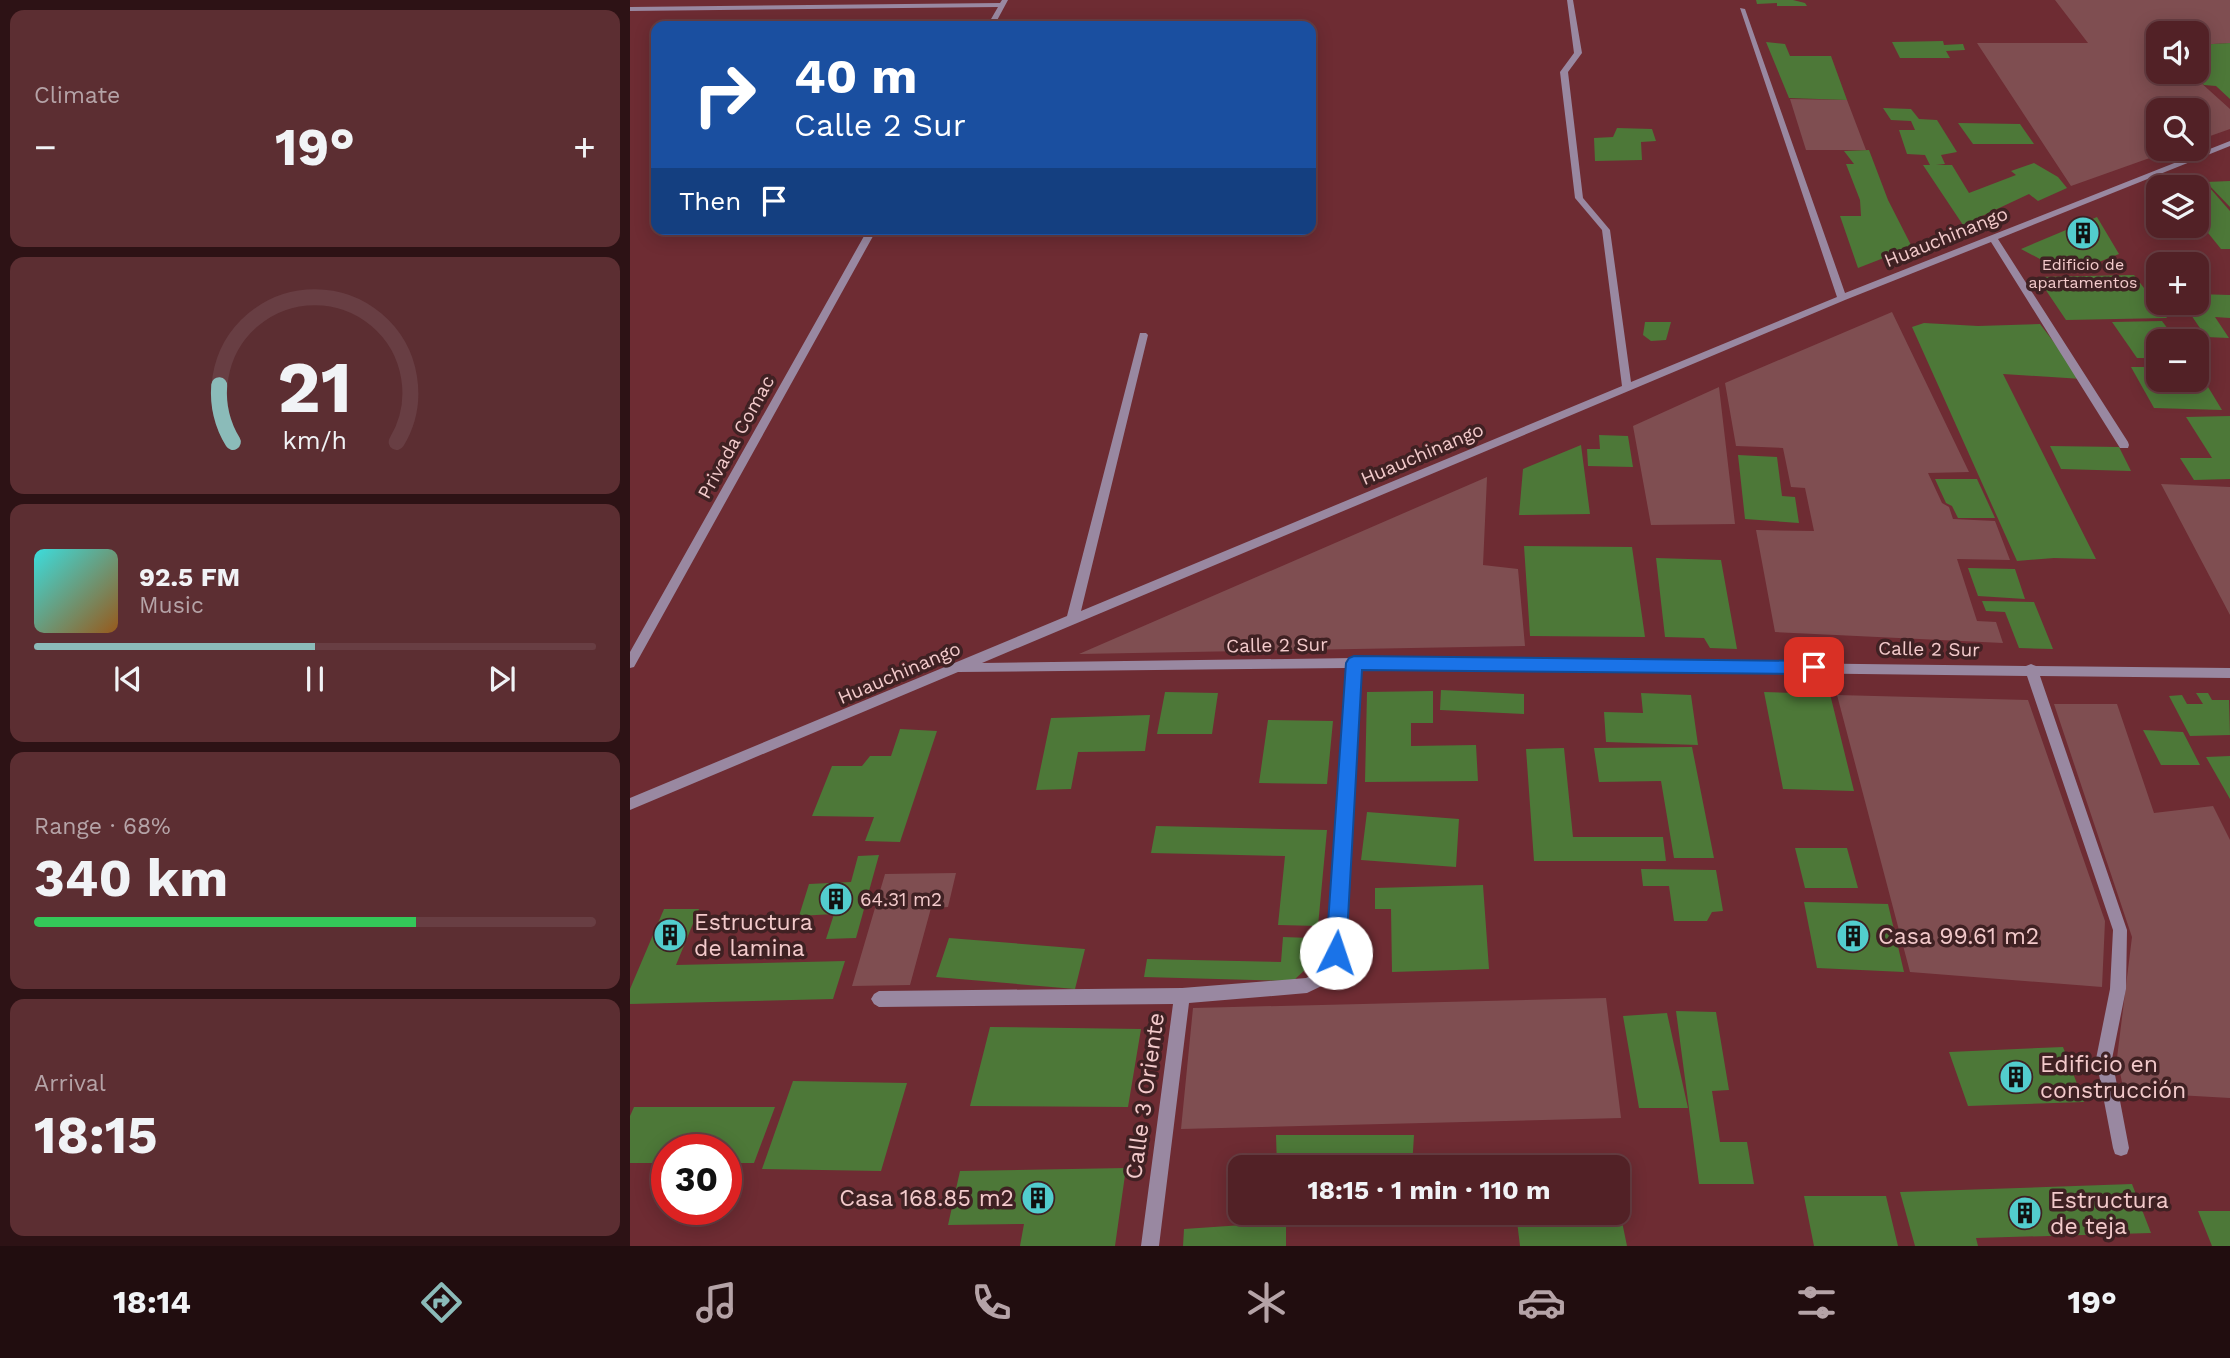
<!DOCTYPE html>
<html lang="en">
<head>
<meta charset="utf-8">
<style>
  :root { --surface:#522126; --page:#5c2e32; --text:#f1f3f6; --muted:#b5a3a7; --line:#683e43; --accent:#8bbbb9 }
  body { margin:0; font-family:"Work Sans",sans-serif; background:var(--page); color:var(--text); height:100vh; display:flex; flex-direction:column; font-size:26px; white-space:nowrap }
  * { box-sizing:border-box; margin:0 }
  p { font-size:23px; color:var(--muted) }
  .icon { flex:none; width:38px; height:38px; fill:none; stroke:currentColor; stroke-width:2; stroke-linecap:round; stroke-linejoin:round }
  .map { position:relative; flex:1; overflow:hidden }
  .details { display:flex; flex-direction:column; gap:10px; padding:10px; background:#2d1215; width:630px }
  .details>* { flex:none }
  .top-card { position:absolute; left:21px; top:21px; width:665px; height:214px; border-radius:14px; box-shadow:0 4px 18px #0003,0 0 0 2px var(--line); background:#1a4fa0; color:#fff; overflow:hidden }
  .controls { position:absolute; left:1516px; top:21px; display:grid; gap:14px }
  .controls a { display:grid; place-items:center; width:63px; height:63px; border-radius:14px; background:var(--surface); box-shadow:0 4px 18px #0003,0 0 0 2px var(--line); font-size:35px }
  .speed { position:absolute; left:21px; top:1134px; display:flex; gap:14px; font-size:35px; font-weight:700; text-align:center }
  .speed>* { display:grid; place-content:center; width:91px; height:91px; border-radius:50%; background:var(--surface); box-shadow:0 4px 18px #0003,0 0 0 2px var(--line); line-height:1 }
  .speed .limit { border:10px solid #d22; background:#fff; color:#111 }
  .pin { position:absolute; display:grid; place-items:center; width:60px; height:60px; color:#fff; margin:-30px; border-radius:14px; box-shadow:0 4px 10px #0006 }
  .me { position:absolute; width:77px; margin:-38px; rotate:4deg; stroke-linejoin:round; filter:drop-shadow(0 0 5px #0008) }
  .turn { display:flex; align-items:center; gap:24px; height:147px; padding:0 28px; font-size:32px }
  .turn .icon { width:91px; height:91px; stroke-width:2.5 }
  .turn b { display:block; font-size:49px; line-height:60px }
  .then { display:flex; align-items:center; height:66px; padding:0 28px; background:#0003; gap:14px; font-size:26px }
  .big { font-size:52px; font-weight:700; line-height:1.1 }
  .details .card { flex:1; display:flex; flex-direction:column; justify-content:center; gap:10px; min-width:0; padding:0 24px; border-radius:14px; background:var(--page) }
  .details .dial { align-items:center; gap:0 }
  .dial svg { height:182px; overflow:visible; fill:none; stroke:var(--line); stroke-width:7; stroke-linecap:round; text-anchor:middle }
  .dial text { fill:var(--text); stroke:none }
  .song { display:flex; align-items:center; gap:21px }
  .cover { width:84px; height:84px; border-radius:10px; background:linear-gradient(135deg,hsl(180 70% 55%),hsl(30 70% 35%)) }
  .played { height:7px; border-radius:4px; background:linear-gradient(90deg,var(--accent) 50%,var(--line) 50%) }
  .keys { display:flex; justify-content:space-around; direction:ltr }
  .heat { display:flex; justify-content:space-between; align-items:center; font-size:38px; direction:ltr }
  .charge { height:10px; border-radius:5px; background:linear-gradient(90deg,#34c759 68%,var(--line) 0) }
  .trip { position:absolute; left:598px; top:1155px; width:402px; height:70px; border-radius:14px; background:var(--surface); box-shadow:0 4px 18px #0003,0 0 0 2px var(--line); font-weight:700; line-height:70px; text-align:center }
  .tabs { display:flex; height:112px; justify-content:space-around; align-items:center; background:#210d0f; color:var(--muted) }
  .tabs .icon { width:49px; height:49px }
  .tabs .active { color:var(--accent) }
  .tabs b { font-size:32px; color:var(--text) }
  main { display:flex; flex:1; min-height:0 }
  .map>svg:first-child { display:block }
</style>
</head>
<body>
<main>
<section class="details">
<div class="card"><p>Climate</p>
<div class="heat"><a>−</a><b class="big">19°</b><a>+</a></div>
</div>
<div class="card dial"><svg viewBox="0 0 100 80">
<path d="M14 69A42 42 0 1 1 86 69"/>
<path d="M14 69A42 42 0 0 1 8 44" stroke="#8bbbb9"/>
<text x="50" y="56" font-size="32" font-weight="700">21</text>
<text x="50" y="72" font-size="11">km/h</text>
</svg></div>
<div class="card">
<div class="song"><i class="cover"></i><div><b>92.5 FM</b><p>Music</p></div></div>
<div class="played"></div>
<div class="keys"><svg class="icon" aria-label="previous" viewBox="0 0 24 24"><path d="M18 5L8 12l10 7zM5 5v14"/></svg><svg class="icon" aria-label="pause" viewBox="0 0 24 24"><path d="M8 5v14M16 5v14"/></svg><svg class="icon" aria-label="next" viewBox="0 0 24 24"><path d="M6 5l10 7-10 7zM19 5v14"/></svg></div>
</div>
<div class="card"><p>Range · 68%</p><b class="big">340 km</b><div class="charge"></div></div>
<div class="card"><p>Arrival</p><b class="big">18:15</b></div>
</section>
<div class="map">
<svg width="1600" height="1246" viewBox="0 0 1600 1246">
  <rect width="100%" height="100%" fill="#6e2c33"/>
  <path fill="#7f4e51" d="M 1425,0 L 1600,0 L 1600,43 L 1566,45 L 1566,33 L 1528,33 L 1528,72 L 1559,72 L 1600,109 L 1600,129 L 1566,141 L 1566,110 L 1528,110 L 1528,149 L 1545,149 L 1441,186 L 1347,43 L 1458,43 Z
    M 1160,99 L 1217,100 L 1236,150 L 1176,150 Z
    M 1262,312 L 1339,472 L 1298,473 L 1312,503 L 1319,507 L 1323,519 L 1365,521 L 1380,560 L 1327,559 L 1347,621 L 1366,622 L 1373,643 L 1145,632 L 1126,530 L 1184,531 L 1175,488 L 1161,487 L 1153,448 L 1106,446 L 1095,383 Z
    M 1089,387 L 1105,524 L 1021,525 L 1003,426 Z
    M 857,477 L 853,565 L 888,569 L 895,646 L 449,654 Z
    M 1531,484 L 1600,487 L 1600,615 Z
    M 1207,695 L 1398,700 L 1475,921 L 1472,987 L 1280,972 Z
    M 1424,704 L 1487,704 L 1524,813 L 1583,806 L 1600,840 L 1600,1098 L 1494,1092 L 1487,1058 L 1502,937 Z
    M 326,873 L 318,907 L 301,908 L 280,985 L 222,986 L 255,874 Z
    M 976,998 L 991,1118 L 551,1129 L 563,1008 Z"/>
  <path fill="#4d7838" d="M 1126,0 L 1163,0 L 1175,3 L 1177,6 L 1147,6 L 1147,3 L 1127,4 Z
    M 1313,41 L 1314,45 L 1333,44 L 1335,50 L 1316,51 L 1320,58 L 1270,58 L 1262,42 Z
    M 1136,42 L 1155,44 L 1160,56 L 1201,56 L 1217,100 L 1159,98 Z
    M 1600,43 L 1600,99 L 1586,86 L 1574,85 L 1559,72 L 1566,72 L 1566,45 Z
    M 1253,108 L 1281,109 L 1289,119 L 1307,120 L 1327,152 L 1311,155 L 1315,164 L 1306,165 L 1322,165 L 1339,193 L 1386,175 L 1381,171 L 1404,163 L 1428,177 L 1437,188 L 1408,201 L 1399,194 L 1333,225 L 1293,165 L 1300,165 L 1295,155 L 1277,154 L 1269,130 L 1285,130 L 1281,121 L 1261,120 Z
    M 1328,123 L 1390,124 L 1404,144 L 1343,144 Z
    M 987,128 L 1022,129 L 1026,141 L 1011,142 L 1012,160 L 965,161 L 964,138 L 983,137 Z
    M 1239,150 L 1258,200 L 1282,247 L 1228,268 L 1210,216 L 1231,216 L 1230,200 L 1216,164 L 1224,164 L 1214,151 Z
    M 1600,181 L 1600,207 L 1576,182 Z
    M 1566,187 L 1579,187 L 1600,211 L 1600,249 L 1591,249 L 1566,218 Z
    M 1467,217 L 1489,254 L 1449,270 L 1436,261 L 1425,267 L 1391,249 Z
    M 1504,275 L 1537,318 L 1436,320 L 1407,277 Z
    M 1566,294 L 1600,295 L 1600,318 L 1585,317 L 1599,338 L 1576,337 L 1553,303 L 1566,303 Z
    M 1532,321 L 1547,341 L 1528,341 L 1528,358 L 1507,358 L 1482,322 Z
    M 1015,322 L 1041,322 L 1036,340 L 1021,341 L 1013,335 Z
    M 1294,323 L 1348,326 L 1410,324 L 1452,379 L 1373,374 L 1466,559 L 1424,558 L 1387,561 L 1282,327 Z
    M 1501,367 L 1528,367 L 1528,380 L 1566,380 L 1566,367 L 1592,410 L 1524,408 Z
    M 1600,416 L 1600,479 L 1564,480 L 1550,458 L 1582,458 L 1556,417 Z
    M 969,435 L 998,436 L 1003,467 L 958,466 L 957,449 L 970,449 Z
    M 951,445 L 960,514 L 889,515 L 893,469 Z
    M 1420,446 L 1489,447 L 1501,471 L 1431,469 Z
    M 1108,455 L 1147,457 L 1152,496 L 1165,497 L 1169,523 L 1115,519 Z
    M 1305,479 L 1347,479 L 1365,518 L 1328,518 L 1322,506 L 1316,503 Z
    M 894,546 L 1002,547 L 1015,637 L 900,636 Z
    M 1026,558 L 1091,560 L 1107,649 L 1080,648 L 1074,638 L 1035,637 Z
    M 1338,568 L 1385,569 L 1395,599 L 1348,596 Z
    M 1352,601 L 1404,602 L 1423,649 L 1389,648 L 1375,612 L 1356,611 Z
    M 811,690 L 894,694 L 894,714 L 810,710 Z
    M 803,691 L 803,723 L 781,723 L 781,746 L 846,745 L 848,781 L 735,782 L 737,692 Z
    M 535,692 L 588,693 L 582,734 L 527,734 Z
    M 1134,692 L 1200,694 L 1224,791 L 1153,789 Z
    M 1011,693 L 1061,695 L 1068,745 L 976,742 L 974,712 L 1013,713 Z
    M 1566,693 L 1578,693 L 1582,700 L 1599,700 L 1600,735 L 1560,736 L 1539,696 L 1552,695 L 1557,704 L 1573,704 Z
    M 520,715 L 515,751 L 448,752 L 441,789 L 406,790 L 421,718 Z
    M 638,720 L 703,721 L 697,784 L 629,783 Z
    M 270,729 L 307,731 L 270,842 L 235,841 L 244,817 L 182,816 L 202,766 L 232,766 L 240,756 L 261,756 Z
    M 1513,730 L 1553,732 L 1570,765 L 1531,765 Z
    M 1062,747 L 1084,858 L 1044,858 L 1031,781 L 969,782 L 964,748 Z
    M 934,748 L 943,837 L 1033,837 L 1036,861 L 904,861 L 896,749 Z
    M 1600,756 L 1600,799 L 1576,757 Z
    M 737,812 L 829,819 L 826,867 L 731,860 Z
    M 526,826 L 697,830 L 688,926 L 648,925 L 655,856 L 521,853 Z
    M 1165,848 L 1217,848 L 1228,888 L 1175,888 Z
    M 249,855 L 226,938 L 196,939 L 204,914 L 169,916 L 179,884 L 221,882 L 228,856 Z
    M 1011,869 L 1086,870 L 1093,911 L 1082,912 L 1077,921 L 1044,921 L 1039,886 L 1013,886 Z
    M 853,885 L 859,969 L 762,972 L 761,909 L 745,909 L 745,888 Z
    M 1174,902 L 1258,904 L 1274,972 L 1187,968 Z
    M 34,909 L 69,909 L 46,965 L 215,961 L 203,999 L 0,1004 L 0,989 Z
    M 653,937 L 681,938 L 679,966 L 663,981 L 514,977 L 517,959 L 651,962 Z
    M 319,938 L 455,949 L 445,989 L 306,977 Z
    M 1046,1011 L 1086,1012 L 1099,1090 L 1082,1091 L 1090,1142 L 1117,1142 L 1124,1184 L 1069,1184 Z
    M 1037,1013 L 1058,1108 L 1009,1108 L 993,1016 Z
    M 360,1027 L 511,1029 L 498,1107 L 340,1106 Z
    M 1433,1047 L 1454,1102 L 1338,1106 L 1319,1052 Z
    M 163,1081 L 277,1083 L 251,1171 L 132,1169 Z
    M 4,1107 L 145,1107 L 124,1163 L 96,1163 L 96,1150 L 37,1150 L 37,1163 L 0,1163 L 0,1116 Z
    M 646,1135 L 784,1135 L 782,1167 L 647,1167 Z
    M 496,1168 L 485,1246 L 390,1246 L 394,1224 L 318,1225 L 330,1171 Z
    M 1502,1184 L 1521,1233 L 1346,1238 L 1348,1246 L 1285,1246 L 1270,1192 Z
    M 1174,1196 L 1256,1196 L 1268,1246 L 1184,1246 Z
    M 989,1207 L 997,1246 L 890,1246 L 886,1213 L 989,1213 Z
    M 1568,1211 L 1600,1211 L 1600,1246 L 1582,1246 Z
    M 656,1222 L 656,1246 L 553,1246 L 554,1229 Z"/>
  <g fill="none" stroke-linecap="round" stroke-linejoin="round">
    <path fill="#9988a1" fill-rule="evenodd" d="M 372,0 L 378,0 L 364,26 L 357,26 L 368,7 L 0,11 L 0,7 L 370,3 Z
      M 937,0 L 943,0 L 952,53 L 938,72 L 953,198 L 980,230 L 1001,382 L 1207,297 L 1110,8 L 1115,9 L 1215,293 L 1600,141 L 1600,146 L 1368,239 L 1498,442 L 1499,445 L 1498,448 L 1490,448 L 1361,242 L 1215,300 L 352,663 L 724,658 L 1396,666 L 1401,664 L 1406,666 L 1600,668 L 1600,678 L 1410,676 L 1497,930 L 1496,989 L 1482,1059 L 1499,1148 L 1497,1154 L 1491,1156 L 1485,1154 L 1483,1148 L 1466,1059 L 1480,989 L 1483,930 L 1397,676 L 730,668 L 714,952 L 702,981 L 677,993 L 559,1003 L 529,1246 L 511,1246 L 543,1004 L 249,1007 L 244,1004 L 241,999 L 244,994 L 249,991 L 552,988 L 676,978 L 691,971 L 698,952 L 717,668 L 328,672 L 0,810 L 0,798 L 437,616 L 510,333 L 516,333 L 518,335 L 451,611 L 992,386 L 972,230 L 945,198 L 930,72 L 944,53 Z
      M 238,229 L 247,229 L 4,667 L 0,668 L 0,652 Z"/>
  </g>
  <path fill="#1a73e8" stroke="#114b97" stroke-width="2" d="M 724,656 L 1184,661 L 1190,663 L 1192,667 L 1190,672 L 1184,674 L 732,670 L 716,953 L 713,959 L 706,962 L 699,959 L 696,953 L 716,663 L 719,658 Z"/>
  <defs>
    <symbol id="building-disc" viewBox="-11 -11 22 22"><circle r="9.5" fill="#52cdce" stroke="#3f2123"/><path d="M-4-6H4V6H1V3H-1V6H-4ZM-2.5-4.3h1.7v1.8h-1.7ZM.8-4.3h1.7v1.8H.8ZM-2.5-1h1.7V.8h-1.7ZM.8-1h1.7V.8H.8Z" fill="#111"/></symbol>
  </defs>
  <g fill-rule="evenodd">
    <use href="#building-disc" x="1434" y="214" width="38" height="38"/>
    <use href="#building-disc" x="187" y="880" width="38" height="38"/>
    <use href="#building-disc" x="21" y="916" width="38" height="38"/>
    <use href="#building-disc" x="1204" y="917" width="38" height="38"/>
    <use href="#building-disc" x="1367" y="1058" width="38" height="38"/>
    <use href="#building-disc" x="389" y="1179" width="38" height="38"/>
    <use href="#building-disc" x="1376" y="1194" width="38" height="38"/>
  </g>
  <g text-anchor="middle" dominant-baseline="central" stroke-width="7" stroke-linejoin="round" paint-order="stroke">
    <g font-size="16" fill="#f3cacb" stroke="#3f2123">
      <text x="1453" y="264">Edificio de<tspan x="1453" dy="18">apartamentos</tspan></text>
    </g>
    <g font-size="19" fill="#f3cacb" stroke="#3f2123">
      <text transform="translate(1316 237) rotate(-22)">Huauchinango</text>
      <text transform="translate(106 437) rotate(-61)">Privada Comac</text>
      <text transform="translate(792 454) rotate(-23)">Huauchinango</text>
      <text transform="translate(647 645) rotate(-1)">Calle 2 Sur</text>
      <text transform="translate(1299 649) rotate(1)">Calle 2 Sur</text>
      <text transform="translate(269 673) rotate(-23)">Huauchinango</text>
    </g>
    <g font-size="19" fill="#f3cacb" stroke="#3f2123" text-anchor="start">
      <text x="230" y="899">64.31 m2</text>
    </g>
    <g font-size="23" fill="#f3cacb" stroke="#3f2123" text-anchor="start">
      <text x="64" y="922">Estructura<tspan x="64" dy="26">de lamina</tspan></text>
      <text x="1248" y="936">Casa 99.61 m2</text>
      <text x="1410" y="1064">Edificio en<tspan x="1410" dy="26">construcción</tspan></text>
      <text x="384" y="1198" text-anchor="end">Casa 168.85 m2</text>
      <text x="1420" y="1200">Estructura<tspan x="1420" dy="26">de teja</tspan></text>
    </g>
    <g font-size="23" fill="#f3cacb" stroke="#3f2123">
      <text transform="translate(515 1096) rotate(-82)">Calle 3 Oriente</text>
    </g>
  </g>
</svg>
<div class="controls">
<a><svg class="icon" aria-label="sound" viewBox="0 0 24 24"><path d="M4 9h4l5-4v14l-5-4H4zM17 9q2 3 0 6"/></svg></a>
<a><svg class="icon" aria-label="search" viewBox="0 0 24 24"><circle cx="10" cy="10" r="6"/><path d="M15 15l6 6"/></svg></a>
<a><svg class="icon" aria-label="layers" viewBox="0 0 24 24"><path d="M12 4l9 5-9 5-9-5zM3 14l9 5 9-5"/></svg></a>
<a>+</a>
<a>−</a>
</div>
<div class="speed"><div class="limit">30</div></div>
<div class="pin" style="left:1184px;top:667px;background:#d93025"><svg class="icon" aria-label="arrive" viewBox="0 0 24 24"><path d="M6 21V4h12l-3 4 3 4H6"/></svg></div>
<svg class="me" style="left:706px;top:953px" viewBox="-20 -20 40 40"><circle r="19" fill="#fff"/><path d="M0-13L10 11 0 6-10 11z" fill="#1a73e8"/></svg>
<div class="trip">18:15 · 1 min · 110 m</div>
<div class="top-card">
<div class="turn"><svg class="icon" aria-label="right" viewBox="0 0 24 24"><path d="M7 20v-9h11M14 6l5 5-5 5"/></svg><div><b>40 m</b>Calle 2 Sur</div></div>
<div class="then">Then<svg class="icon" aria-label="arrive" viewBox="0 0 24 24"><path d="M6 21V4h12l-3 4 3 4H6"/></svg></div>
</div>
</div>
</main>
<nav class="tabs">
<b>18:14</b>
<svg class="icon active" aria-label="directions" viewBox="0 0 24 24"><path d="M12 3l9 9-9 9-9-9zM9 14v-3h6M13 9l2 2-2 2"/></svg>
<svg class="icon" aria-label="music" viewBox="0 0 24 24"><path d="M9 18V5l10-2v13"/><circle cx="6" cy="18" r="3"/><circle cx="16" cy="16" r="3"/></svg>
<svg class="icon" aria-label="phone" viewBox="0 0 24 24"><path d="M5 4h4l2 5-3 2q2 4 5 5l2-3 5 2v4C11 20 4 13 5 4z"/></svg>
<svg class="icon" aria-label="climate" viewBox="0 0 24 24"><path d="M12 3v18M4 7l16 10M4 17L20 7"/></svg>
<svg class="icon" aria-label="car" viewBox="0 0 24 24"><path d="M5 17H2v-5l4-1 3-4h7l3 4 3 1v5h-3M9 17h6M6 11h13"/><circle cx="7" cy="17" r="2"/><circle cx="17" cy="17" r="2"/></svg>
<svg class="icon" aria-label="filters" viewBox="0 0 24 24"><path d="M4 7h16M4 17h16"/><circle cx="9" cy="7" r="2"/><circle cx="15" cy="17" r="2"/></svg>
<b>19°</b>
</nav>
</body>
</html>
